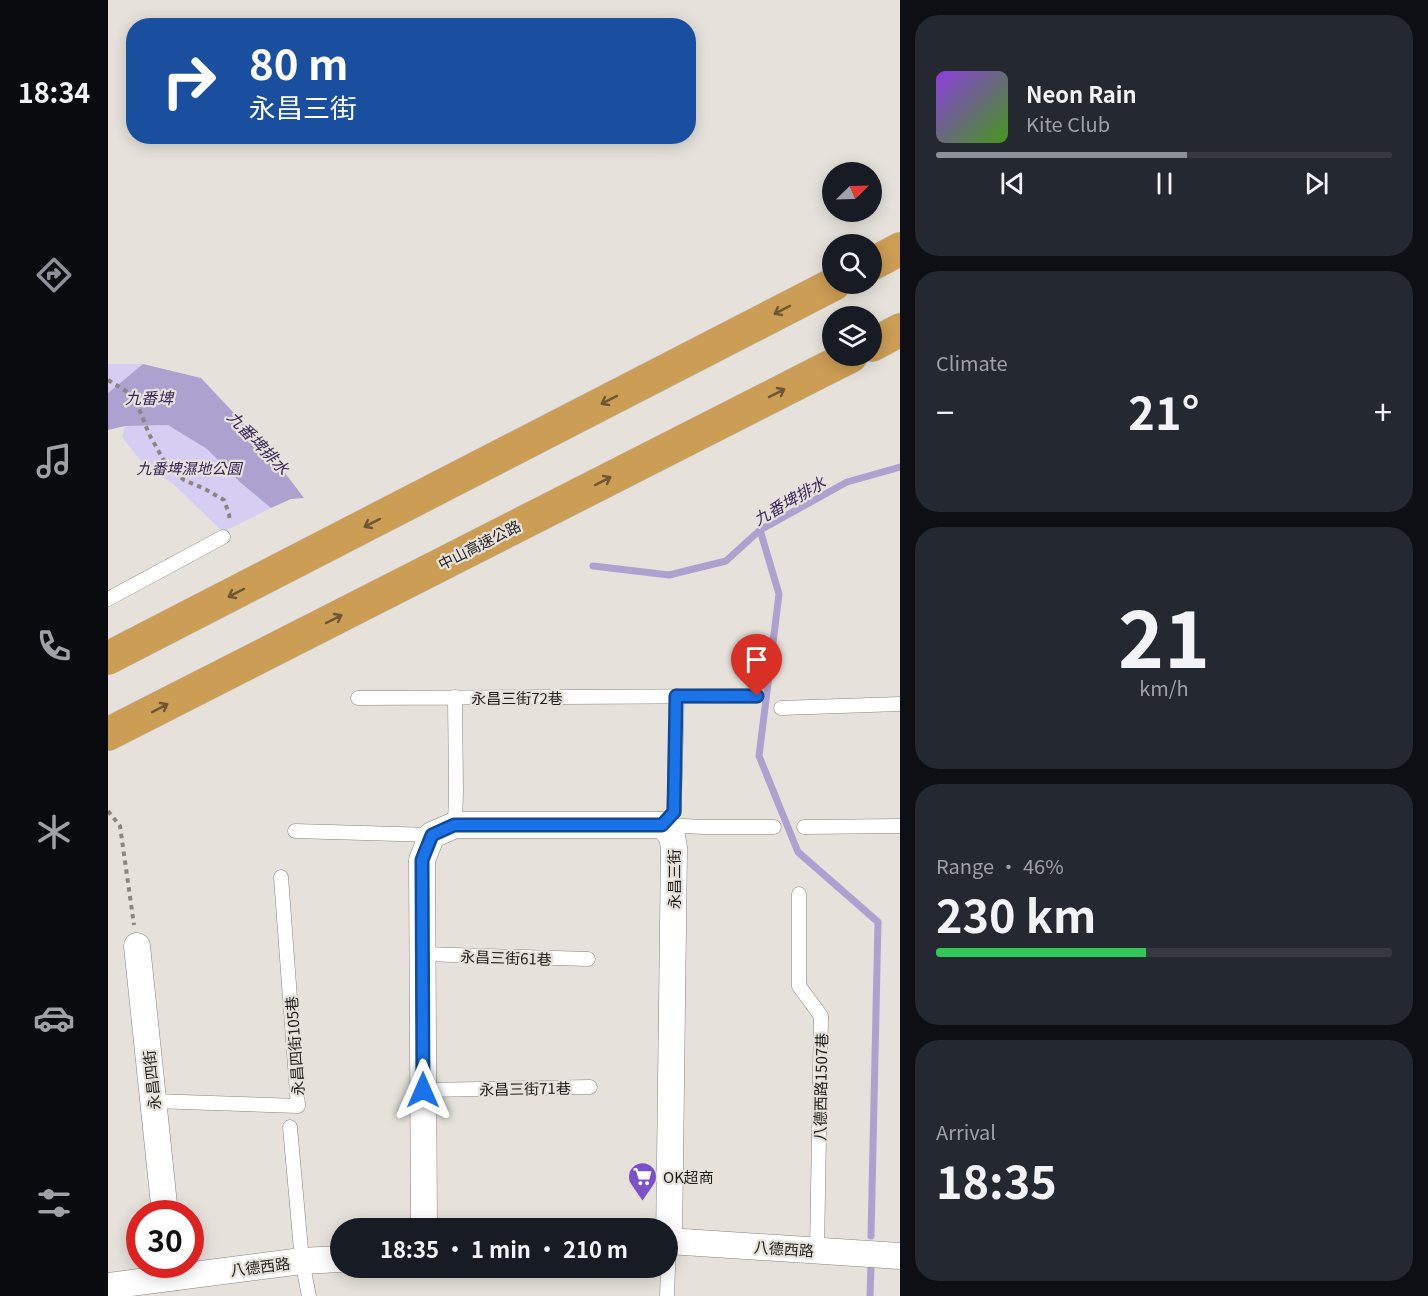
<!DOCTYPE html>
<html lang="en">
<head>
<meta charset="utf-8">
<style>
  :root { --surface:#171b24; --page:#242831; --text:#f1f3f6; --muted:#9ea1a6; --line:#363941; --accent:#8c9099 }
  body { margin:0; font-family:Georgia,"Noto Sans TC",serif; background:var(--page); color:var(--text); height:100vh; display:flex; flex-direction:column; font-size:22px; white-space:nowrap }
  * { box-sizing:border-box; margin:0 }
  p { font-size:20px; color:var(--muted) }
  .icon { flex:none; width:33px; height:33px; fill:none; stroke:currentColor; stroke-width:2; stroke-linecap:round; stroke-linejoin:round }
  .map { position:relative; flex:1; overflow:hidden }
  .side { display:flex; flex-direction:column; gap:15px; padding:15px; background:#0d0f14; width:528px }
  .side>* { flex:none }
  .top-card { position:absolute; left:18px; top:18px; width:570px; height:126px; border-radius:24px; box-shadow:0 3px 15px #0003; background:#1a4fa0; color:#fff; overflow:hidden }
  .needle { width:39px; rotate:67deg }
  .fabs { position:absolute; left:714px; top:162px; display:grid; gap:12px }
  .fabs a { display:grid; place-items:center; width:60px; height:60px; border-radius:50%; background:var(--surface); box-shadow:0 3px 15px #0003; font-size:30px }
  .speed { position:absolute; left:18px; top:1200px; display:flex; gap:12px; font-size:30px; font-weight:700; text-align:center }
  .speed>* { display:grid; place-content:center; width:78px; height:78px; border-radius:50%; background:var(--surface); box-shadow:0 3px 15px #0003; line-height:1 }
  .speed .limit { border:9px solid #d22; background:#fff; color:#111 }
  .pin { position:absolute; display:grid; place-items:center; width:51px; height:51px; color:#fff; margin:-62px -26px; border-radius:50% 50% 50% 0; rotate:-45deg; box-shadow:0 0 6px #0007 }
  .pin .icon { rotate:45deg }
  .me { position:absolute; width:66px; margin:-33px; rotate:0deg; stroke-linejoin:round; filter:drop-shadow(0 0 4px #0008) }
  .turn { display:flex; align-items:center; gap:21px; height:126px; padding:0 24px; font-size:27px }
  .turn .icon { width:78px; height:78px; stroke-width:2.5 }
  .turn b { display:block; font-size:42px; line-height:51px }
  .big { font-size:45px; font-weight:700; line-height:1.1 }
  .side .tile { flex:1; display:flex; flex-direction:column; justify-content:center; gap:9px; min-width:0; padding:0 21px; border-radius:24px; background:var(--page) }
  .side .dial { align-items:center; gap:0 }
  .dial b { font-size:78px; line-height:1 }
  .song { display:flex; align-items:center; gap:18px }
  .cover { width:72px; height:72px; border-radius:9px; background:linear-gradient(135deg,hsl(270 70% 55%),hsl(100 70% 35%)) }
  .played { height:6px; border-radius:3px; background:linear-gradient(90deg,var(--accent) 55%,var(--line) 55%) }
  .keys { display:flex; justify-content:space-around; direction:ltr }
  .heat { display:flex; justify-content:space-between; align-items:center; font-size:33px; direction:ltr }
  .charge { height:9px; border-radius:4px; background:linear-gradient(90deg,#34c759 46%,var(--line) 0) }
  .trip { position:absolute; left:222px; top:1218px; width:348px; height:60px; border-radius:30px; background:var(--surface); box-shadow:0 3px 15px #0003; font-weight:700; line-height:60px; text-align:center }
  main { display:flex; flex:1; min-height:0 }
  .tabs { display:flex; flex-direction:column; width:108px; justify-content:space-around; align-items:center; background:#090b0e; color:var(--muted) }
  .tabs .icon { width:42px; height:42px }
  .tabs .active { color:var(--accent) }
  .tabs b { font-size:27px; color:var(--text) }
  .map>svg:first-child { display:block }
</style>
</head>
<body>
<main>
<nav class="tabs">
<b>18:34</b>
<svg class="icon active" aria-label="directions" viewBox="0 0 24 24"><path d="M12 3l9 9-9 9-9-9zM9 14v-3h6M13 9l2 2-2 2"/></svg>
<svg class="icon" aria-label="music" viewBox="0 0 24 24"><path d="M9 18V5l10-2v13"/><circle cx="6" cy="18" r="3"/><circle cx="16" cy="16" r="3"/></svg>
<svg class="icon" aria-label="phone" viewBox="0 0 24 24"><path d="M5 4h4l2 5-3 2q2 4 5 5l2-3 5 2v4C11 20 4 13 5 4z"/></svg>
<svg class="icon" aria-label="climate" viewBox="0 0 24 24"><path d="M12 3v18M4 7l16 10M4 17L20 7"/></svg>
<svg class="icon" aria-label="car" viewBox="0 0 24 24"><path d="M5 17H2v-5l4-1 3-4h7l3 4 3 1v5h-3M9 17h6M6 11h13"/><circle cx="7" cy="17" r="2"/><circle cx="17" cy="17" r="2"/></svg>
<svg class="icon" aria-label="filters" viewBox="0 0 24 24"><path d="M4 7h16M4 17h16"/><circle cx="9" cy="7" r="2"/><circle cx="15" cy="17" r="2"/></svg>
</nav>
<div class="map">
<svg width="792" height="1296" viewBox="0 0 792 1296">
  <rect width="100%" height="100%" fill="#e6e2db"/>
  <path fill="#d6cdf2" d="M 0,364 L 35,364 L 0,393 Z
    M 60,425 L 99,449 L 133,483 L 163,508 L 115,532 L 65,484 L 32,460 L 14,437 L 17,426 Z"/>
  <path fill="#ada2cf" d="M 35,364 L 93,378 L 139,427 L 165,457 L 196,498 L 183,499 L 163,508 L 133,483 L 99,449 L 60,425 L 17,426 L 0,430 L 0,393 Z"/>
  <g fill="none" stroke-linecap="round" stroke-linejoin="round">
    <path stroke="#ada2cf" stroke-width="7" d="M 652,530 L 671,594 L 651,756 L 690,852 L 770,922 L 763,1236
      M 485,566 L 561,575 L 618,561 L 652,530 L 739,482 L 792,467
      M 762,1296 L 763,1267"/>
    <defs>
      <path id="lane" d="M 0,599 L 115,537
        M 250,698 L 649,696
        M 673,708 L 792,704
        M 347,825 L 348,791 L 347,697
        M 554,825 L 566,812 L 569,696
        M 554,825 L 596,827 L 666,827
        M 696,827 L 792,826
        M 187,831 L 324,835
        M 691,894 L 691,986 L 713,1016 L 709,1251
        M 315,954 L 480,959
        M 316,1090 L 482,1087
        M 45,1101 L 190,1106 L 173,877
        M 182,1127 L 194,1261 L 201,1296
        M 559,1296 L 561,1241"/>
      <path id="street" d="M 29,946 L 57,1214
        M 316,1228 L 314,860 L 324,835 L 347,825 L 554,825 L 564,836 L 566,848 L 561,1241
        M 560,1241 L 792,1256
        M 0,1286 L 194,1261 L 232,1259"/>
      <path id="highway" d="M 764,264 L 792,249
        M 764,345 L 792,330
        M 0,658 L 726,284
        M 0,734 L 743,356"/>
    </defs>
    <use href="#lane" stroke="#88847e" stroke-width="15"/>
    <use href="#street" stroke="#88847e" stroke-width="27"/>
    <use href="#highway" stroke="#c0c0bf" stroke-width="34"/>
    <path stroke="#898681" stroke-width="4" stroke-dasharray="4.5 4.5" stroke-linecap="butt" d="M 0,380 L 26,396 L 41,434 L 55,459 L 76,480 L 95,488 L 116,500 L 121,514 L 122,522
      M 0,811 L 12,826 L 26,925"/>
    <use href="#lane" stroke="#fff" stroke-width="14"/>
    <use href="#street" stroke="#fff" stroke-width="26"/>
    <use href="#highway" stroke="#cc9d54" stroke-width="33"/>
  </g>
  <defs><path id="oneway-shaft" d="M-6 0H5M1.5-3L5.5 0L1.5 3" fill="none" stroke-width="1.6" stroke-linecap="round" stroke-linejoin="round" transform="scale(1.5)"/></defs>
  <g stroke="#6d5735">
    <use href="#oneway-shaft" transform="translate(674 310) rotate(153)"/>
    <use href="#oneway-shaft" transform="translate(669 393) rotate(-27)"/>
    <use href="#oneway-shaft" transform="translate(501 400) rotate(153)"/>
    <use href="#oneway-shaft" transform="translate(495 481) rotate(-27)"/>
    <use href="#oneway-shaft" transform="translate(264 523) rotate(153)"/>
    <use href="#oneway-shaft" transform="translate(128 593) rotate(153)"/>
    <use href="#oneway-shaft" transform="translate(226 619) rotate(-27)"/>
    <use href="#oneway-shaft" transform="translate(52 708) rotate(-27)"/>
  </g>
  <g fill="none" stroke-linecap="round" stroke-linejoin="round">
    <defs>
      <path id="route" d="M 315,1090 L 314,860 L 324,835 L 346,825 L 554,825 L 566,812 L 568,696 L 649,696"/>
    </defs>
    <use href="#route" stroke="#114b97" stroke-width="15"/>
    <use href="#route" stroke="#1a73e8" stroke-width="10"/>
  </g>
  <defs>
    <symbol id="supermarket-pin" viewBox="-11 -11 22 30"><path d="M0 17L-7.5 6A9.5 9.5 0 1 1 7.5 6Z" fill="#7a51ca" stroke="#e6e2db"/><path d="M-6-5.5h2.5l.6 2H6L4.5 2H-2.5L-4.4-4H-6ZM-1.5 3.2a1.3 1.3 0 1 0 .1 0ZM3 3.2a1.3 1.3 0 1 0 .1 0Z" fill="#fff"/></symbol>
  </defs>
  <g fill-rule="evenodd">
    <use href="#supermarket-pin" x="518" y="1160" width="33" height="45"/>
  </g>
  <g text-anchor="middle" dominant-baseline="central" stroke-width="4.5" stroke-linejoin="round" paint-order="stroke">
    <g font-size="15" font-style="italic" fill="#35225a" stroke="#e6e2db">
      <text x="81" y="467">九番埤濕地公園</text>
    </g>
    <g font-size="15" fill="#1f1d1b" stroke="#e6e2db">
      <text transform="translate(371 544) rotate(-27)">中山高速公路</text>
      <text x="409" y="697">永昌三街72巷</text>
      <text transform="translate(565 879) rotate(-90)">永昌三街</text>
      <text transform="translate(398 957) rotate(2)">永昌三街61巷</text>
      <text transform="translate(186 1046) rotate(-94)">永昌四街105巷</text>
      <text transform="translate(43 1080) rotate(-96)">永昌四街</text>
      <text transform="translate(712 1087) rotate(-89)">八德西路1507巷</text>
      <text transform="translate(417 1088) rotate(-1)">永昌三街71巷</text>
      <text transform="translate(676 1248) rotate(4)">八德西路</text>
      <text transform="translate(152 1266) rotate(-7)">八德西路</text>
    </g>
    <g font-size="15" fill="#1f1d1b" stroke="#e6e2db" text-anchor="start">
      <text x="555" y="1176">OK超商</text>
    </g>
    <g font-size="16" font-style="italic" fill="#39265e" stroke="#e6e2db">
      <text x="41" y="397">九番埤</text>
      <text transform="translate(151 442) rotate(46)">九番埤排水</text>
      <text transform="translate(681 500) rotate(-30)">九番埤排水</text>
    </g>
  </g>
</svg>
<div class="fabs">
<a><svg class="needle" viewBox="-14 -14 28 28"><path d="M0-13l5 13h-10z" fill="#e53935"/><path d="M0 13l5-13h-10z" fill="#9ea1a6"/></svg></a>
<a><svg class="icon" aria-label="search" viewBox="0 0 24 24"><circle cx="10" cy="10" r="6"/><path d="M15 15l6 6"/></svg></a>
<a><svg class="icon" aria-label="layers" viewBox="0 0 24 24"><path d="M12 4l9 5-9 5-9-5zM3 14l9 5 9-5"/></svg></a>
</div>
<div class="speed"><div class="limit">30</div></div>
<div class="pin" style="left:649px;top:696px;background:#d93025"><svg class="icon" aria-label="arrive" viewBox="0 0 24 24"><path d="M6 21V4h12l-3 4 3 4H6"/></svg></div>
<svg class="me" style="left:315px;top:1090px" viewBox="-20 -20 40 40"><path d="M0-17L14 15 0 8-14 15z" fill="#1a73e8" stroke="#fff" stroke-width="4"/></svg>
<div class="trip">18:35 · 1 min · 210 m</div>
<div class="top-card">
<div class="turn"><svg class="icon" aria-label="right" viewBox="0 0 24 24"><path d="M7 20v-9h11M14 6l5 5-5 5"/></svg><div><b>80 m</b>永昌三街</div></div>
</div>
</div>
<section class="side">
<div class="tile">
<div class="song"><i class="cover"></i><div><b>Neon Rain</b><p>Kite Club</p></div></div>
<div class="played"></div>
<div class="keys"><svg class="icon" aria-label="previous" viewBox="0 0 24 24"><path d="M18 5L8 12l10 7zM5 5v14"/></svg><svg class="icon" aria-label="pause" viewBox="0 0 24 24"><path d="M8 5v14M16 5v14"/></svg><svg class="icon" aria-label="next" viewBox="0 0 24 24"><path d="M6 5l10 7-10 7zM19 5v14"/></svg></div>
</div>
<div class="tile"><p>Climate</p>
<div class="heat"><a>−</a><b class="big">21°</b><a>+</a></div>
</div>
<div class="tile dial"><b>21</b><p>km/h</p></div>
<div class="tile"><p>Range · 46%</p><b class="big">230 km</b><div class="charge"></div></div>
<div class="tile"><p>Arrival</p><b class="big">18:35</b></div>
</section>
</main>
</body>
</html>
